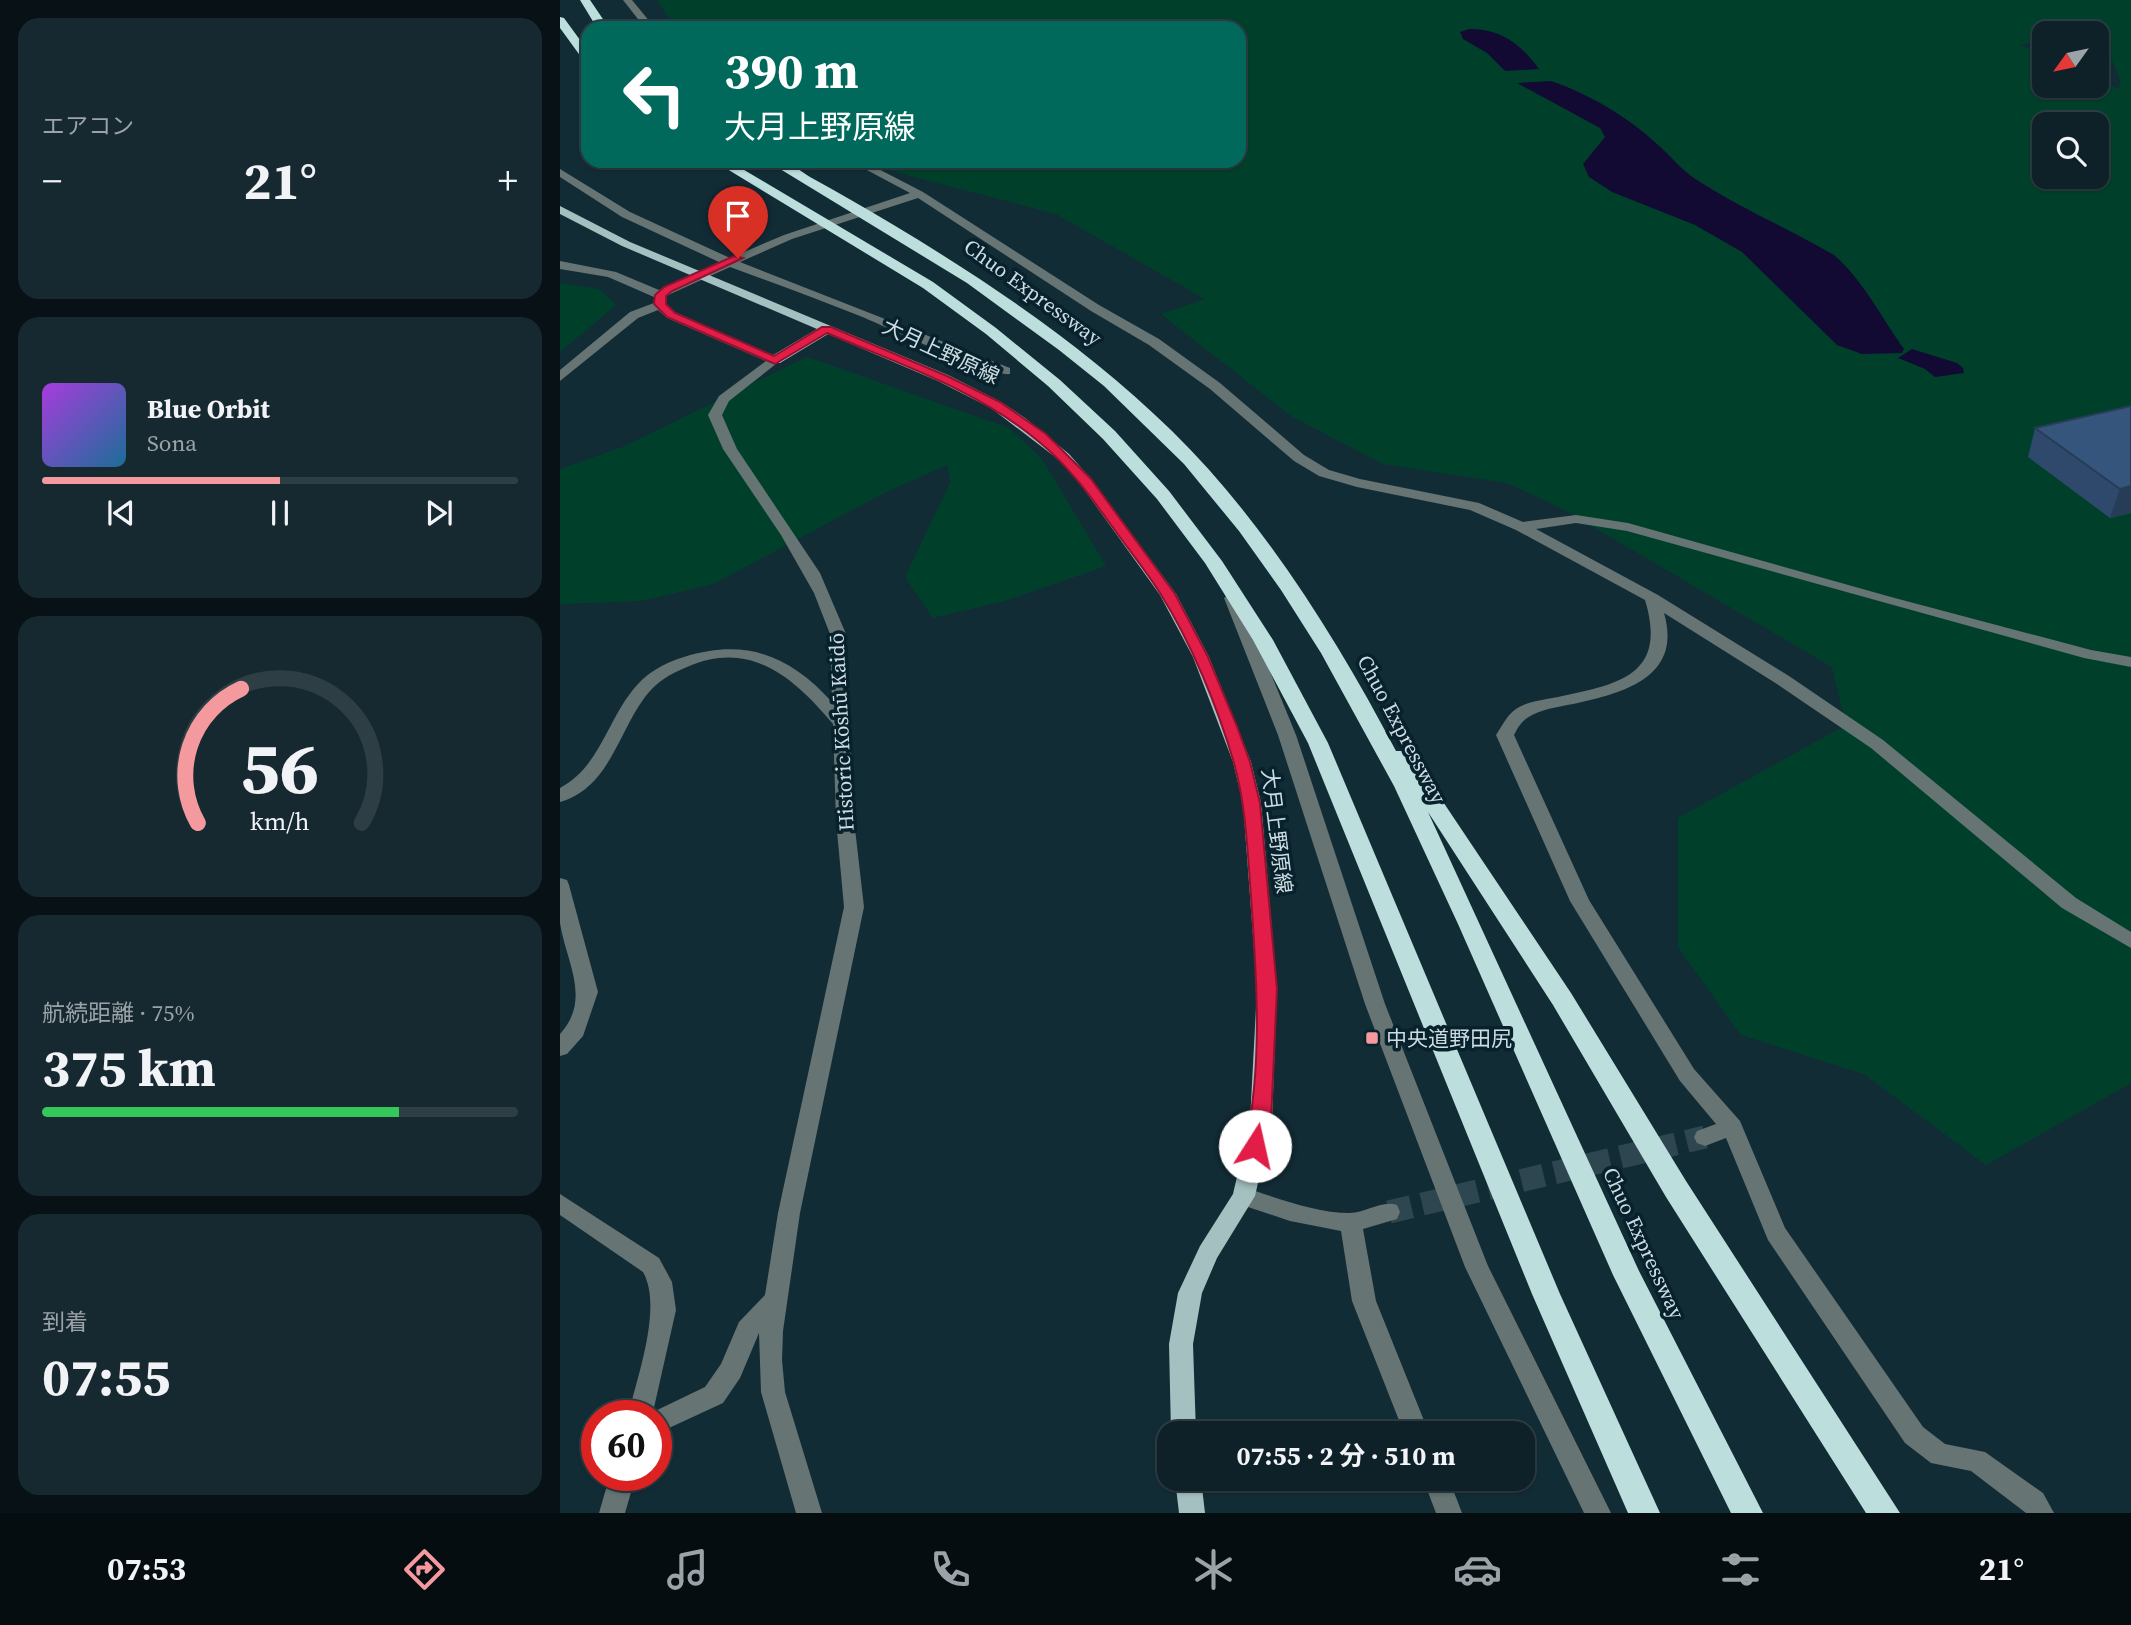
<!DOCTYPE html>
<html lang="ja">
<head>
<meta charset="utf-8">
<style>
  :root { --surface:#0e2128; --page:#172930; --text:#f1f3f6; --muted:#9ba3a8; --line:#2e3e45; --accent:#f49a9f }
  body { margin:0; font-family:"Source Serif 4","Noto Sans JP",serif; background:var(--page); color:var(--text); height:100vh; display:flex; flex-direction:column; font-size:26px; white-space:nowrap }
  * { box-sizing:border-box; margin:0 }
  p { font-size:23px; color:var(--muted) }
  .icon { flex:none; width:38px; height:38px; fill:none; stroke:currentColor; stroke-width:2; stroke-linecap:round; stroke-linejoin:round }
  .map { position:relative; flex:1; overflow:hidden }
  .panel { display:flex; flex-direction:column; gap:18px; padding:18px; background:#081216; width:560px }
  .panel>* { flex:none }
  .hud { position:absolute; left:21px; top:21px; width:665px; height:147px; border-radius:21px; box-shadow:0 2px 5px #0004,0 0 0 2px var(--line); background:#00695c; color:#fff; overflow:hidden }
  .needle { width:46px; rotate:237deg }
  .buttons { position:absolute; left:1472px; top:21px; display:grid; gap:14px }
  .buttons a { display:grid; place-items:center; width:77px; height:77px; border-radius:14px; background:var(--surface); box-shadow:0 2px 5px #0004,0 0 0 2px var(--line); font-size:35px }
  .speed { position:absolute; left:21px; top:1400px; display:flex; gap:14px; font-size:35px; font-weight:700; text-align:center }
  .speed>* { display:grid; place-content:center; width:91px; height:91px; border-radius:50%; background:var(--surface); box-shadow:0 2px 5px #0004,0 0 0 2px var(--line); line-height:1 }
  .speed .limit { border:10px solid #d22; background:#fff; color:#111 }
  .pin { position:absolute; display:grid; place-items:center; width:60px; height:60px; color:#fff; margin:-72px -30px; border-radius:50% 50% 50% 0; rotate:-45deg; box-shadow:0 0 7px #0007 }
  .pin .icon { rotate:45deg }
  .me { position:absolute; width:77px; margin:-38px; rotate:10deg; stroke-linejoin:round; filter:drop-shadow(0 0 5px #0008) }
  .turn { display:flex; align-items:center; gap:24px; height:147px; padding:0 28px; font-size:32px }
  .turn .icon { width:91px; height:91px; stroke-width:2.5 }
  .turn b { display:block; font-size:49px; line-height:60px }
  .big { font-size:52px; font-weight:700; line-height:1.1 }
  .panel .card { flex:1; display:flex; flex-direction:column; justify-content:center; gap:10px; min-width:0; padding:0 24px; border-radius:21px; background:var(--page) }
  .panel .dial { align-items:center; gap:0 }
  .dial svg { height:182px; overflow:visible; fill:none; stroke:var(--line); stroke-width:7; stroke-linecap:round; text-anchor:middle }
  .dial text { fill:var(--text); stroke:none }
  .song { display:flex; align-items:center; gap:21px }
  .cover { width:84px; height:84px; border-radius:10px; background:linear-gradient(135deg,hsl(280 70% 55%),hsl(200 70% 35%)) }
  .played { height:7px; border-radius:4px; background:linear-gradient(90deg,var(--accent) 50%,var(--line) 50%) }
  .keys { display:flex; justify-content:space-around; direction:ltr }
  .heat { display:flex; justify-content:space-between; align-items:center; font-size:38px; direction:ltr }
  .charge { height:10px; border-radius:5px; background:linear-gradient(90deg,#34c759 75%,var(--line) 0) }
  .trip { position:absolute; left:597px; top:1421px; width:378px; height:70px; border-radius:21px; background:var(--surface); box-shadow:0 2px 5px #0004,0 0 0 2px var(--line); font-weight:700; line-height:70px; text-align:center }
  .tabs { display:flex; height:112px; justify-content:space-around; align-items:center; background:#060d10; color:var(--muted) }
  .tabs .icon { width:49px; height:49px }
  .tabs .current { color:var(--accent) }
  .tabs b { font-size:32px; color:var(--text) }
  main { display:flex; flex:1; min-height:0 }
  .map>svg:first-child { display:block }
</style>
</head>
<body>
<main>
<section class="panel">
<div class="card"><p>エアコン</p>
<div class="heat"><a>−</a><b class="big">21°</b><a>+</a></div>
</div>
<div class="card">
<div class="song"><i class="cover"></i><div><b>Blue Orbit</b><p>Sona</p></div></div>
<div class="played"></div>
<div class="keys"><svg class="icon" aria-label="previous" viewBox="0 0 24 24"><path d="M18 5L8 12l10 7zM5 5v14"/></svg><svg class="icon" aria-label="pause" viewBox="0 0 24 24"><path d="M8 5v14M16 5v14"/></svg><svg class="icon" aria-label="next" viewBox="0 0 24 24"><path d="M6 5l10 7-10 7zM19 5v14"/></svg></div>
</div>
<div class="card dial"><svg viewBox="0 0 100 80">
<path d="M14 69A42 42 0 1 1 86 69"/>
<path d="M14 69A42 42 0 0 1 33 10" stroke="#f49a9f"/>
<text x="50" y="56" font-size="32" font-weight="700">56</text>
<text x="50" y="72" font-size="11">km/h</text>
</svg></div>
<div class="card"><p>航続距離 · 75%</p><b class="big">375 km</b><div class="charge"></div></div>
<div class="card"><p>到着</p><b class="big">07:55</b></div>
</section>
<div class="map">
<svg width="1571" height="1513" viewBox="0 0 1571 1513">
  <rect width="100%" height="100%" fill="#122c36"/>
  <path fill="#00402b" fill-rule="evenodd" d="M 97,0 L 1571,0 L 1571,1083 L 1426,1165 L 1304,1074 L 1181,1035 L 1118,947 L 1118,818 L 1286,725 L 1272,667 L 1001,508 L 947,483 L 823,464 L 731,416 L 601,314 L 645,299 L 496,214 L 324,169 L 314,161 L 679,161 L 679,28 L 121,28 L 106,14 ZM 1484,33 L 1536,33 L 1537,52 L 1550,56 L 1560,79 L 1559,89 L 1537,80 L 1536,86 L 1484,86 L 1484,56 L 1460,45 L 1484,40 ZM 1484,124 L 1536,124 L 1536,177 L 1484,177 Z
    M 0,283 L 39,289 L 56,305 L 0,352 Z
    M 247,357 L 449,428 L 482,459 L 546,566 L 444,601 L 373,618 L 345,577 L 391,481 L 387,465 L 326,492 L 153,584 L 81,601 L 0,604 L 0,469 L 65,446 Z"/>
  <path fill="#120a32" d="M 909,29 C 940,28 962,45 979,69 L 945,71 L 927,53 L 903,39 L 900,32 Z
    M 991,81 C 1029,94 1068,117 1097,144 C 1111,156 1121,170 1137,180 C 1180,208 1229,229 1274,255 C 1304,281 1321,317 1344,349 L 1342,353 L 1302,354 L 1277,345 L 1182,252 L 1135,225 L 1052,192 L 1029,177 L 1023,164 L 1045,137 L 1040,128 L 957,83 Z
    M 1352,349 L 1397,363 L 1403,368 L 1404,373 L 1375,377 L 1365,369 L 1338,358 Z"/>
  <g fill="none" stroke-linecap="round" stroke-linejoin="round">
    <path stroke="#2e4650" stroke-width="23" stroke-dasharray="23 11" stroke-linecap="butt" d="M 829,1212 L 1145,1137"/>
    <path fill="#667474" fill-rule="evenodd" d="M 63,0 L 72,0 L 95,28 L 85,28 Z
      M 290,161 L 303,161 L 363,192 L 539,305 L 599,339 L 660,383 L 744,455 L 769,470 L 800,479 L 919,503 L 963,522 L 1016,515 L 1068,523 L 1331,597 L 1531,650 L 1571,657 L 1571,667 L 1524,658 L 1067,531 L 1016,523 L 976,529 L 1098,595 L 1229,676 L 1323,740 L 1516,898 L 1571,932 L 1571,948 L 1502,908 L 1311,748 L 1217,684 L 1104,613 C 1123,678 1062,693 1013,704 C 998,707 980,709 967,718 C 961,722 957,729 954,735 L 1029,900 L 1134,1069 L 1180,1121 L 1225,1228 L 1363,1427 L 1385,1444 L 1425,1452 L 1483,1493 L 1494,1513 L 1466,1513 L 1411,1471 L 1371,1463 L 1345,1443 L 1208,1240 L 1166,1138 L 1145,1146 L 1137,1143 L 1134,1137 L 1137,1131 L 1156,1124 L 1120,1081 L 1010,901 L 936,735 C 942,726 947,715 956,709 C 968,701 984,700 998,697 C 1058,684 1108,676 1085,600 L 956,530 L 910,510 L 797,487 L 759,476 L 734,461 L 650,389 L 589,345 L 531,311 L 358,198 L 232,239 L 180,262 L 450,368 L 450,374 C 431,377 325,326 300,316 C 257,299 213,283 170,267 L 106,296 L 106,304 L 115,312 L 221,360 L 169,401 L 162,415 L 177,449 L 260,573 L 286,634 L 294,820 L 304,907 L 240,1213 L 223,1331 L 222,1360 L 225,1392 L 262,1513 L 236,1513 L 201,1392 L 199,1333 L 180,1378 L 163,1403 L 96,1434 L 96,1416 L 68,1416 C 77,1377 103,1307 83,1272 L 0,1215 L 0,1194 L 99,1258 L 112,1282 L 116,1310 L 93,1412 L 145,1387 L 161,1364 L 179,1322 L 205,1295 L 218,1213 L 284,907 L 276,820 L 273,724 C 234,678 191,639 127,667 C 110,674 96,682 85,697 C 58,733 49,788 0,802 L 0,788 C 39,767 46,724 72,691 C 85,674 103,663 124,657 C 186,638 229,655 272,702 L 270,634 L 254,593 L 221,535 L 163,449 L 148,415 L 159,396 L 206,361 L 107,318 L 98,310 L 78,318 L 0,381 L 0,370 L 70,312 L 94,303 L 94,297 L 48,277 L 0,269 L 0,261 L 56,272 L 99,290 L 159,262 L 62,217 L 0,177 L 0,169 L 70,212 L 170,258 L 224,235 L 350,193 Z
      M 672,593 L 680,598 L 736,735 L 825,1004 L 928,1266 L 1051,1513 L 1024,1513 L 905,1267 L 805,1004 L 718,735 L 664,598 Z
      M 0,878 L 7,880 L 9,885 L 38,992 L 23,1036 L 7,1054 L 0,1056 L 0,1034 C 32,999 6,962 0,923 C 0,909 0,893 0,878 Z
      M 684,1187 C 716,1198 756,1213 790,1213 C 806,1213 821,1200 837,1205 L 840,1212 L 837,1219 L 803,1229 L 816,1301 L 869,1433 L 844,1433 L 792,1301 L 781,1231 L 730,1221 L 676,1203 L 673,1196 L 676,1189 Z
      M 50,1475 L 76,1475 L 65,1513 L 39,1513 Z
      M 863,1479 L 889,1479 L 902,1513 L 876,1513 Z"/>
    <path fill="#a4c0c0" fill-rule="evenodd" d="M 0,206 L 70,242 L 388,375 L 441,402 L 465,418 L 509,454 L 531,479 L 616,594 L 649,657 L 691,762 L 701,803 L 717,989 L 712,1121 L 695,1196 L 657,1258 L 642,1293 L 633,1344 L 636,1433 L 611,1433 L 609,1344 L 618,1293 L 640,1246 L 673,1194 L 690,1121 L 697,989 L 683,803 L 673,762 L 633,657 L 600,595 L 521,485 L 499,460 L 431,408 L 378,381 L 268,334 L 220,363 L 210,363 L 210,357 L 257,329 L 62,246 L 0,214 Z
      M 615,1479 L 641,1479 L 645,1513 L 619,1513 Z"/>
    <path fill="#bcdfde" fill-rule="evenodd" d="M 20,0 L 30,0 L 49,28 L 37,28 Z
      M 0,17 L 4,18 L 28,51 L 28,62 L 24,61 L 0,28 Z
      M 154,161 L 169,161 L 373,282 L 436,328 L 500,380 L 555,431 L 609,491 L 662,561 L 713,640 L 768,743 L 1000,1294 L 1100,1513 L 1068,1513 L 972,1294 L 748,743 L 693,640 L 645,563 L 597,499 L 543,439 L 488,386 L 426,334 L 363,288 Z
      M 207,161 C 211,161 218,160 222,161 C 232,164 242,172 250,177 C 278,192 305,208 332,224 C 432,284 529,350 612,431 C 703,520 777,639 836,751 L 849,751 L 1011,993 L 1126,1181 L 1340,1513 L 1306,1513 L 1106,1197 L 993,1005 L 868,812 L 1079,1271 L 1203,1513 L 1171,1513 L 1053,1275 L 898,924 L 834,786 L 761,653 L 721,590 L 679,531 L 624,464 L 544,386 L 499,350 L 407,283 Z"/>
  </g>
  <path fill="#2e496b" d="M 1571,406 L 1571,513 L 1550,518 L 1468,457 L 1475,428 Z"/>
  <path fill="#263c57" d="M 1571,486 L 1571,513 L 1550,518 L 1560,489 Z"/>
  <path fill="#36557c" stroke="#263c57" stroke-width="2" d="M 1571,406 L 1571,486 L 1560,489 L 1475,428 Z"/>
  <path fill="#e11d48" stroke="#92132f" stroke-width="2" d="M 174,256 L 183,258 L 112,291 L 106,296 L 106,304 L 115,313 L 214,356 L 262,327 L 271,327 L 387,376 L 440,402 L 486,434 L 531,479 L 615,594 L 648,657 L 676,724 L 690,762 L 700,803 L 717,989 L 711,1121 L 702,1152 L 695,1154 L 688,1152 L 685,1146 C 704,1063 696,967 690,883 C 687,842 685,802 674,763 C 658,708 631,642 600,593 C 586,571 569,550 554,529 C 531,497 509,466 478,441 C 418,390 339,364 267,333 L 215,364 L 107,317 L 94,304 L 95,295 L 104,287 Z"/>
  <rect fill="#f49a9f" stroke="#07222c" stroke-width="2.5" x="805" y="1031" width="14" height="14" rx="3.5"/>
  <g text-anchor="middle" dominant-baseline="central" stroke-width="7" stroke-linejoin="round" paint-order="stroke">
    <g font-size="21" fill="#cddce2" stroke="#07222c">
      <text transform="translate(473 292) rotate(36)">Chuo Expressway</text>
      <text transform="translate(381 351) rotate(25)">大月上野原線</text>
      <text transform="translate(842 729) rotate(62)">Chuo Expressway</text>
      <text transform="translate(281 732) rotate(-93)">Historic Kōshū Kaidō</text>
      <text transform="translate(717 831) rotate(83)">大月上野原線</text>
      <text transform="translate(1084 1243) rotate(65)">Chuo Expressway</text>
    </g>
    <g font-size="21" fill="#cddce2" stroke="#07222c" text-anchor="start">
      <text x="826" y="1038">中央道野田尻</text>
    </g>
  </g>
</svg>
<div class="buttons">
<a><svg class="needle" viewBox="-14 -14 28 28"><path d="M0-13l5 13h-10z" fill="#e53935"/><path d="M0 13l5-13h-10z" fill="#9ba3a8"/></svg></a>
<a><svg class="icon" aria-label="search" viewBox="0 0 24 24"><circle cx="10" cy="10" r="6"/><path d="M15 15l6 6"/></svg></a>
</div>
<div class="speed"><div class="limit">60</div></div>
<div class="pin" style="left:178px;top:258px;background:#d93025"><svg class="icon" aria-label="arrive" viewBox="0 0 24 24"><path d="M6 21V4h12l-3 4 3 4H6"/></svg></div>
<svg class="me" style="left:695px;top:1146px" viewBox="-20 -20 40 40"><circle r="19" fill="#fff"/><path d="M0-13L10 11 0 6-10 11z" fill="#e11d48"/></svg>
<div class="trip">07:55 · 2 分 · 510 m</div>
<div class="hud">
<div class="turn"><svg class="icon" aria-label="left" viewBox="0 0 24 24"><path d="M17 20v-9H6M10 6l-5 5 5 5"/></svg><div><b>390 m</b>大月上野原線</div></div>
</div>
</div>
</main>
<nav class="tabs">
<b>07:53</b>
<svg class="icon current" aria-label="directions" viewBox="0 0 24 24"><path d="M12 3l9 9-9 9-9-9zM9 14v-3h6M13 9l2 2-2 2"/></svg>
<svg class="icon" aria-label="music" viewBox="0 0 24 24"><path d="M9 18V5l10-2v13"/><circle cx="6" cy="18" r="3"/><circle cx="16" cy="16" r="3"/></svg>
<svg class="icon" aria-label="phone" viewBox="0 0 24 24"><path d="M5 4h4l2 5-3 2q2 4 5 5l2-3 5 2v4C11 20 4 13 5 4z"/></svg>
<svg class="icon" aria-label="climate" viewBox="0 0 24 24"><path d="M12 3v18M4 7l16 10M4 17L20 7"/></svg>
<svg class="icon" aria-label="car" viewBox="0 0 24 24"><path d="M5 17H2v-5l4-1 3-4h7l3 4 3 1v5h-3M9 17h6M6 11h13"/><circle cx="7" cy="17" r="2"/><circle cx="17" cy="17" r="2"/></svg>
<svg class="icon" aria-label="filters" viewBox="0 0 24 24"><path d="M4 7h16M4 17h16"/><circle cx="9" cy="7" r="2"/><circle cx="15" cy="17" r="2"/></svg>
<b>21°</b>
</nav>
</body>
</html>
